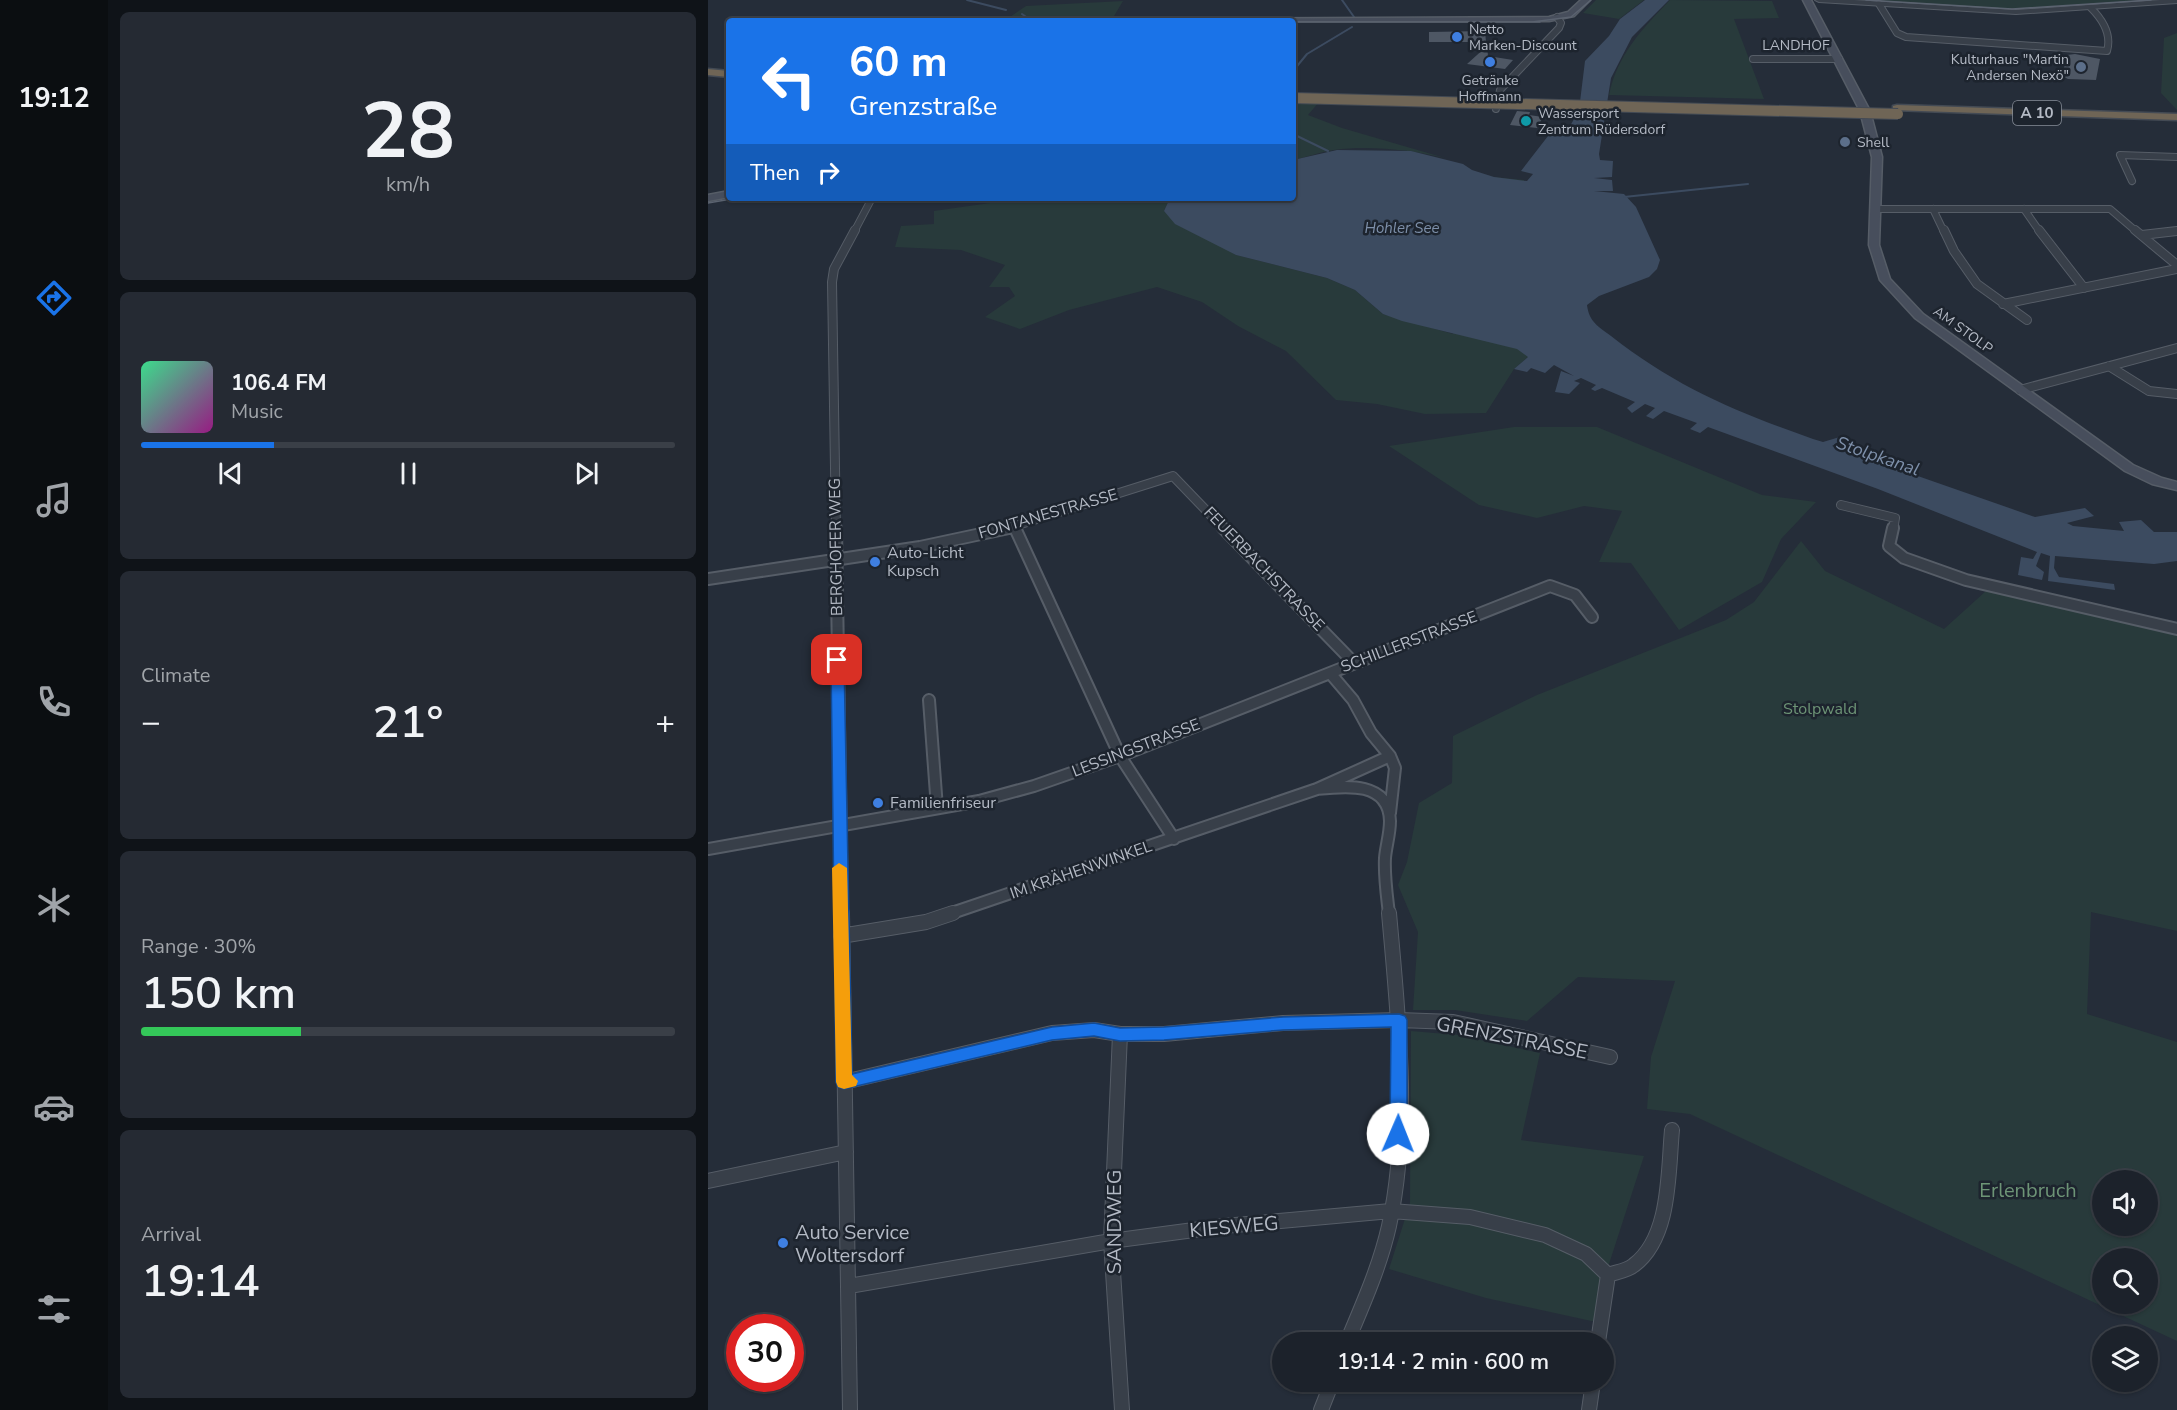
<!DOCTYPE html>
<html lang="en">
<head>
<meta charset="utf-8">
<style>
  :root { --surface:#1c222b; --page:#252a33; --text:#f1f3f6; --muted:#a0a4a9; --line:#3a3f47; --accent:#1a73e8 }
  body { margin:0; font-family:"Nunito Sans",sans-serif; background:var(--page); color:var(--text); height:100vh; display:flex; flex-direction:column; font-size:22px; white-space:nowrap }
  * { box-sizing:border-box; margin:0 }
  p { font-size:20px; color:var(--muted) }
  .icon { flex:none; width:33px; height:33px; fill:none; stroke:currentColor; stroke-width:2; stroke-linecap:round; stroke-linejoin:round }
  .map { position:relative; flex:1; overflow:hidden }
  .side { display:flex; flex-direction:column; gap:12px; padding:12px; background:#0f1318; width:600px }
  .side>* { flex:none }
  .hud { position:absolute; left:18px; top:18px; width:570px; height:183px; border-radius:6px; box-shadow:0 2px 4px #0004,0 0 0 2px var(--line); background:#1a73e8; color:#fff; overflow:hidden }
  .buttons { position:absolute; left:1384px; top:1170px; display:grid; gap:12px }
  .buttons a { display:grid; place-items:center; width:66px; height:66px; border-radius:50%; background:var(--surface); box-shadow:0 2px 4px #0004,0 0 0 2px var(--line); font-size:30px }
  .speed { position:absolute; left:18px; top:1314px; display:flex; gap:12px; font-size:30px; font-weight:700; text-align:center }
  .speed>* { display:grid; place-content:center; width:78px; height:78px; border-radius:50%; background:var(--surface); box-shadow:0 2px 4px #0004,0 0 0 2px var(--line); line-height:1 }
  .speed .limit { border:9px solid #d22; background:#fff; color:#111 }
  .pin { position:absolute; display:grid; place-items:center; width:51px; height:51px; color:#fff; margin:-26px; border-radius:12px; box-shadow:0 3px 9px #0006 }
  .me { position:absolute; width:66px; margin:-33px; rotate:1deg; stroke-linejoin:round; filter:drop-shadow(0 0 4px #0008) }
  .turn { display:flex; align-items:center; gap:21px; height:126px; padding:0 24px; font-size:27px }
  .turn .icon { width:78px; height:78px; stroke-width:2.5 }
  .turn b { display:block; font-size:42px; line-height:51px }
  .then { display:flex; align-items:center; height:57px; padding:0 24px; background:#0003; gap:12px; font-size:22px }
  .big { font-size:45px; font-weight:600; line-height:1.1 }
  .side .tile { flex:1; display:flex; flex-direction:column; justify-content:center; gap:9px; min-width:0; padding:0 21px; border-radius:9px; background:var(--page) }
  .side .dial { align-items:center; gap:0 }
  .dial b { font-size:78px; line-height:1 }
  .song { display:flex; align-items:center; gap:18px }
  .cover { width:72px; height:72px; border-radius:9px; background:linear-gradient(135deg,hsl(150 70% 55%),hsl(310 70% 35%)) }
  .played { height:6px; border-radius:3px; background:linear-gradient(90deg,var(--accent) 25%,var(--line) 25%) }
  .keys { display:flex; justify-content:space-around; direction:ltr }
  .heat { display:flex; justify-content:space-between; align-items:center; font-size:33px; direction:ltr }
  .charge { height:9px; border-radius:4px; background:linear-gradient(90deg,#34c759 30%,var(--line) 0) }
  .trip { position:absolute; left:564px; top:1332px; width:342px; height:60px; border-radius:30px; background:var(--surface); box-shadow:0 2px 4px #0004,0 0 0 2px var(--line); font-weight:600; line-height:60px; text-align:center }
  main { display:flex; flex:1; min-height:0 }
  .tabs { display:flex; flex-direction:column; width:108px; justify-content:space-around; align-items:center; background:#0b0e11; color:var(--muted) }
  .tabs .icon { width:42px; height:42px }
  .tabs .current { color:var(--accent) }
  .tabs b { font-size:27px; color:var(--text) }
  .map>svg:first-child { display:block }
</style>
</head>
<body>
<main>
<nav class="tabs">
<b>19:12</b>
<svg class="icon current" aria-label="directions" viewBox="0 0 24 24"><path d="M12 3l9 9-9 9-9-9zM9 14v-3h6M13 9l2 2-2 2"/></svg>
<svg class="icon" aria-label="music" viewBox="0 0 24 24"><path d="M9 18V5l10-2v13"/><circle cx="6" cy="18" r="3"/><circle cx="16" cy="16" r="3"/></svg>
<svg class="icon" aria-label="phone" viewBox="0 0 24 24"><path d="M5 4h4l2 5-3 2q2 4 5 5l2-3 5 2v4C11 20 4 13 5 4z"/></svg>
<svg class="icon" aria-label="climate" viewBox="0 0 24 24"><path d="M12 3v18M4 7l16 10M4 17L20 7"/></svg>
<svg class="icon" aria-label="car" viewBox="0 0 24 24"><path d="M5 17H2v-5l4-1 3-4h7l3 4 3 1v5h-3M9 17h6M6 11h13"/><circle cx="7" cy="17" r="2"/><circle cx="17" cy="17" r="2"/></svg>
<svg class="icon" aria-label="filters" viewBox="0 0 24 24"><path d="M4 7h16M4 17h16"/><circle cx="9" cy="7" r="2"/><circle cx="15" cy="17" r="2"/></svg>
</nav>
<section class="side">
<div class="tile dial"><b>28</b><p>km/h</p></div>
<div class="tile">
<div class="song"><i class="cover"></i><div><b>106.4 FM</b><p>Music</p></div></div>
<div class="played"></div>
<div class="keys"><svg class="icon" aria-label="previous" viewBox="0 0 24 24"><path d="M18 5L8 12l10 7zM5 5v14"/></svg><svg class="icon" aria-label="pause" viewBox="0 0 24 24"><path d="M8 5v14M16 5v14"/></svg><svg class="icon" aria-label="next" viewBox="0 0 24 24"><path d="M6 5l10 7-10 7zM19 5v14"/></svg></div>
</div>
<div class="tile"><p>Climate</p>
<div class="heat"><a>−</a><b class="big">21°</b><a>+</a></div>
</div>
<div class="tile"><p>Range · 30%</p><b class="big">150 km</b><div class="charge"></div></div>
<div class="tile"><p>Arrival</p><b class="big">19:14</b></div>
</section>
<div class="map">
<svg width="1469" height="1410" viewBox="0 0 1469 1410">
  <rect width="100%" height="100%" fill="#252d39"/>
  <path fill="#283a3b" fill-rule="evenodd" d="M 888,0 L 936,0 L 911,19 L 875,13 Z
    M 962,0 L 1064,1 L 1071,18 L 1026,19 L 1056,99 L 901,95 C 909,55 935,28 962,0 Z
    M 1165,0 L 1433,0 L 1303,9 Z
    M 415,1 L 403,21 L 296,21 L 318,6 Z
    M 1469,33 L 1469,110 L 1453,93 L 1456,38 Z
    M 585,101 L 611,102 L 600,115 L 634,128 L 737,158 C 703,150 662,145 626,150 C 612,152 599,157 585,160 Z
    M 786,177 L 816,180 L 820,357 L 806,369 L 778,413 L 717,414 L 669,404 L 628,400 L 578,351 L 530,326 L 494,302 L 449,287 L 361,310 L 312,329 L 277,317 L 307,296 L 301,287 L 281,287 L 297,265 L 253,250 L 187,247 L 193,226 L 226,224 L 226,211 L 317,198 L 462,198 L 456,211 L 528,255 L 619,278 L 647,290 L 675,314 L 745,334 L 750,297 Z
    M 806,427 L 889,427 L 1054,495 L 1108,502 L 1073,539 L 1054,582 L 971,630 L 923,563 L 891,562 L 914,511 L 876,506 L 829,518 L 771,505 L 681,446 Z
    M 1093,541 L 1117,571 L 1236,629 L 1278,591 L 1469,635 L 1469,931 L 1383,912 L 1379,1014 L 1469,1042 L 1469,1341 L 982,1114 L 939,1109 L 943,1057 L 967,981 L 870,977 L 819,1021 L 747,1010 L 705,1010 L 710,932 L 690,885 L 699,862 L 711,803 L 744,783 L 745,736 L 829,695 L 1018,620 L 1046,602 ZM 1395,1180 L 1440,1180 L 1440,1226 L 1395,1226 ZM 1395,1258 L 1440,1258 L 1440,1304 L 1395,1304 Z
    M 703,1031 L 750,1035 L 832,1053 L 813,1140 L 936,1156 L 901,1264 L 888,1322 L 778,1298 L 681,1269 L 702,1203 Z"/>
  <path fill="#3c4b60" d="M 937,0 L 961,0 L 924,37 L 903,78 L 891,154 L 892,160 L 905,161 L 904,177 L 886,178 L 904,180 L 905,191 L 886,191 L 916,194 L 928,207 L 952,260 L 949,269 L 941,277 L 891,296 L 879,305 C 881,322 891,327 903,336 C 968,387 1028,412 1105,439 L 1115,442 L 1135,436 L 1137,438 L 1124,446 L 1327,517 L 1377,508 L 1386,516 L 1359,523 L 1365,526 L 1416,531 L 1411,522 L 1433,520 L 1446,532 L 1469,532 L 1469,561 L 1446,564 L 1347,556 L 1346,568 L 1351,577 L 1406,584 L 1407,590 L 1340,581 L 1342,556 L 1333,553 L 1328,566 L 1336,572 L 1334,580 L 1310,575 L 1313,557 L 1325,559 L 1329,552 L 1170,489 L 1000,427 L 992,433 L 982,429 L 989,423 L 956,411 L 945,419 L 938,416 L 947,408 L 937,404 L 924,413 L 919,408 L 927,402 L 894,388 L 887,391 L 883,389 L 888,385 L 873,378 L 866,381 L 872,383 L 861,394 L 847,392 L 853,371 L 866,376 L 846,365 L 837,373 L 823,368 L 819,372 L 806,369 L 820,357 L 809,349 L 694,321 L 675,314 L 647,290 L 619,278 L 528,255 L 467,224 L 456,211 L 462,198 L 585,198 L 585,160 L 629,150 L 703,151 L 755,164 L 764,170 L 786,177 L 819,181 L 825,174 L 813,171 L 847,127 L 861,128 L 871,110 L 877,61 L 901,36 L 912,19 Z"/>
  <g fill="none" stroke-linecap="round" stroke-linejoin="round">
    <path stroke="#3c4b60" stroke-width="2" d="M 259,0 L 298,10
      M 634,0 L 646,17
      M 314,14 L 324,21
      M 585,71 L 599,54 L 644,27
      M 585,134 L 620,151
      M 916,197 L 1040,184"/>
  </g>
  <path fill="#4e5764" d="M 777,31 L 778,42 L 721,42 L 721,32 Z
    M 779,46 L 780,56 L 805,60 L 797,69 L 759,64 Z
    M 1367,54 L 1392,59 L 1388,80 L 1360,79 L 1354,76 L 1359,55 Z
    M 809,111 L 822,112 L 821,115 L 835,117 L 829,128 L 802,125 Z"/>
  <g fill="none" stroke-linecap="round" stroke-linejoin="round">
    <defs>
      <path id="minor-far3" d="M 1171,4 L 1189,33 L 1198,37 L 1399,51 C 1404,34 1395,20 1383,8
        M 1045,59 L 1131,59
        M 788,109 L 792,90 L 851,28 L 853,23 L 849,17
        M 1424,181 L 1412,155 L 1469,157
        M 1166,209 L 1402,209 L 1429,232
        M 1225,209 L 1236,232
        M 1316,209 L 1332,232
        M 146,232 L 164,198
        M 1464,232 L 1469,231"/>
      <path id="minor-far2" d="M 1236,230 L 1246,251 L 1269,284 L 1319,320
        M 1331,230 L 1376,288
        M 1427,230 L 1469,265
        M 1434,235 L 1469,231
        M 1295,304 L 1469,269
        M 1401,366 L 1441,391 L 1469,394
        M 1312,390 L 1469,348
        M 1133,505 L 1187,518 L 1185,530
        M 306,527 L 307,530
        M 128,530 L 124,282 L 126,269 L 147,230
        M 294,530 L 465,476 L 517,530"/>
      <path id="minor-far1" d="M 128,528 L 134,914
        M 307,528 L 412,756 L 466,839
        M 515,528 L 646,663
        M 1185,528 L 1181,546 L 1196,558 L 1258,580 L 1469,629
        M 0,579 L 212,547 L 301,528
        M 622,673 L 645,700 L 663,733 L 682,756 L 687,768 L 682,813
        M 221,700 L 229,808
        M 609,789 C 638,786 681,781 682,821 C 682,834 678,846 677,858 C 676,877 679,896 681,914
        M 0,849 L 271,801 L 326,786 L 412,756 L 842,586 L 867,595 L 884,617
        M 241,914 L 609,789 L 682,756"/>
      <path id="minor" d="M 134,913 L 142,1410
        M 133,936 L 218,922 L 245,913
        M 412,1034 L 403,1241 L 414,1410
        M 136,1082 L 344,1033 L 386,1030 L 412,1034 L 456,1034 L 575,1023 L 691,1020 L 745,1022 L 902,1057
        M 0,1181 L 138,1152
        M 141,1286 L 403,1241 L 516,1226 L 683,1211 L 762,1217 L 837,1235 L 878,1254 L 900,1275
        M 639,1342 C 655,1304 672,1266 681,1226 C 703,1125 690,1015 681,913
        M 890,1342 L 900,1275 C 908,1272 919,1271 926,1265 C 963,1237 960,1172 964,1130
        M 613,1410 L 624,1382
        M 881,1410 L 885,1382"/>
      <path id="tertiary" d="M 1107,0 L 1146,0 L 1308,10 L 1452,0 L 1469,0 L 1469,3 L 1308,14 L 1111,2 Z"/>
      <path id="secondary" d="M 873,0 L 882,0 L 866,16 L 841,21 L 471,21 L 475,19 L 841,17 L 860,12 Z
        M 1095,0 L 1103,0 L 1162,111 L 1174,157 L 1171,245 L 1182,279 L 1215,314 L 1425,465 L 1454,478 L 1469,482 L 1469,490 L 1444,484 L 1417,471 L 1207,318 L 1172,280 L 1161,245 L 1164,157 L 1152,111 Z
        M 21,191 L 21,197 L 0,201 L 0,195 Z"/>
      <path id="motorway" d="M 0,69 L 21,71 L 21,77 L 0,75 Z
        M 1189,105 L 1469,114 L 1469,120 L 1185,110 L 1185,106 Z"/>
    </defs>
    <use href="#minor-far3" stroke="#565d67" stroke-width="8"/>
    <use href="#minor-far2" stroke="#565d67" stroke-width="10"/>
    <use href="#minor-far1" stroke="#565d67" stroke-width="14"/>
    <use href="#minor" stroke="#565d67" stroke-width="16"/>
    <use href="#tertiary" stroke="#565d67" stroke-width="2"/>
    <use href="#secondary" stroke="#565d67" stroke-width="3"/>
    <use href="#motorway" stroke="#434a54" stroke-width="3"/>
    <use href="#minor-far3" stroke="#383f49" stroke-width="6"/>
    <use href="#minor-far2" stroke="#383f49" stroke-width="8"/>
    <use href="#minor-far1" stroke="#383f49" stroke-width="10"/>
    <use href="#minor" stroke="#383f49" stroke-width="14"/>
    <use href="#tertiary" fill="#383f49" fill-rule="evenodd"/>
    <use href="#secondary" fill="#474e5c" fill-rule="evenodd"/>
    <use href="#motorway" fill="#6f6556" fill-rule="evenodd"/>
    <path stroke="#5b6370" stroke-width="1.5" d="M 1158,0 L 1304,9 L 1443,0
      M 585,22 L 832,22
      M 824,22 L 863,17 L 883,0
      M 0,203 L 29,198"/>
    <defs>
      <path id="motorway-bridge" d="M 585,98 L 1190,114"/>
    </defs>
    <use href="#motorway-bridge" stroke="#434a54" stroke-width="12" stroke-linecap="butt"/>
    <use href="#motorway-bridge" stroke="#6f6556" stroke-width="10"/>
  </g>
  <path fill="#1a73e8" stroke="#114b97" stroke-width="1.5" d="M 129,656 L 136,660 L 144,1074 L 344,1027 L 386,1023 L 412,1028 L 456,1027 L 575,1017 L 691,1014 L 697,1016 L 699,1020 L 699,1134 L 697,1139 L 690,1141 L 684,1139 L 682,1134 L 683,1027 L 575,1030 L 456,1040 L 412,1041 L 386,1036 L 344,1040 L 136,1089 L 130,1087 L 128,1082 L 123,660 Z"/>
  <path fill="#f59e0b" d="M 131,863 L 139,868 L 144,1075 L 150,1081 L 148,1086 L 136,1089 L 130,1087 L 128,1082 L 124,868 Z"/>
  <g fill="#3f7fe0" stroke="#1d242e" stroke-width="2">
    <circle cx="749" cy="37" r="6"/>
    <circle cx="782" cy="62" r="6"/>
    <circle cx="167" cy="562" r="6"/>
    <circle cx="170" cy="803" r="6"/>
    <circle cx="75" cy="1243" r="6"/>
  </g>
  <g fill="#5c6f8a" stroke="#1d242e" stroke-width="2">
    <circle cx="1373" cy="67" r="6"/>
    <circle cx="1137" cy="142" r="6"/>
  </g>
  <circle fill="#0f9aa8" stroke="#1d242e" stroke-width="2" cx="818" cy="121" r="6"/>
  <g text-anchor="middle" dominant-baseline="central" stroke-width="5" stroke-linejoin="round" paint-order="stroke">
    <g font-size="14" fill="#b4bac5" stroke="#1d242e" text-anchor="start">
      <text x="761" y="29">Netto<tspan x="761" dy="16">Marken-Discount</tspan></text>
      <text x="1361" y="59" text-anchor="end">Kulturhaus "Martin<tspan x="1361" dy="16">Andersen Nexö"</tspan></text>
      <text x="782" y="80" text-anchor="middle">Getränke<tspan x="782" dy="16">Hoffmann</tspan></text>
      <text x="830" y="113">Wassersport<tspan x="830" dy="16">Zentrum Rüdersdorf</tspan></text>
      <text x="1149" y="142">Shell</text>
    </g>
    <g font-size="14" fill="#b4bac5" stroke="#1d242e">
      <text x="1088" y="45">LANDHOF</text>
      <text transform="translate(1255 330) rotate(36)">AM STOLP</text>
    </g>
    <rect fill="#1d242e" stroke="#878d98" stroke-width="1.5" x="1305" y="101" width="48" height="24" rx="4.5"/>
    <g font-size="15" font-weight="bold" fill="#b4bac5">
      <text x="1329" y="113">A 10</text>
    </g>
    <g font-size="15" font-style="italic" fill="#7e90aa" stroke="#1d242e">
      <text x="694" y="228">Hohler See</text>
    </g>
    <g font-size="16" fill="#b4bac5" stroke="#1d242e">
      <text transform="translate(340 514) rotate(-16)">FONTANESTRASSE</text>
      <text transform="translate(128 547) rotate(-91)">BERGHOFER WEG</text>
      <text transform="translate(556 569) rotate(46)">FEUERBACHSTRASSE</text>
      <text transform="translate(701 642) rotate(-21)">SCHILLERSTRASSE</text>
      <text transform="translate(428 748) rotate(-21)">LESSINGSTRASSE</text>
      <text transform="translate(373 870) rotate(-19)">IM KRÄHENWINKEL</text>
    </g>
    <g font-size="16" fill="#b4bac5" stroke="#1d242e" text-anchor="start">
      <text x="179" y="553">Auto-Licht<tspan x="179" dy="18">Kupsch</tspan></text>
      <text x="182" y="803">Familienfriseur</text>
    </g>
    <g font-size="16" fill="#6d9476" stroke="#1d242e">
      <text x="1112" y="709">Stolpwald</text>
    </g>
    <g font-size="18" font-style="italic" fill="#7e90aa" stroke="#1d242e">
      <text transform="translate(1170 456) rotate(19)">Stolpkanal</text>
    </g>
    <g font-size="20" fill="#b4bac5" stroke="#1d242e">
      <text transform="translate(804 1038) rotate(11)">GRENZSTRASSE</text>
      <text transform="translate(406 1222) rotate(-90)">SANDWEG</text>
      <text transform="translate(526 1227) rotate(-5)">KIESWEG</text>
    </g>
    <g font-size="20" fill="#6d9476" stroke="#1d242e">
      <text x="1320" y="1190">Erlenbruch</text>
    </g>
    <g font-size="20" fill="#b4bac5" stroke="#1d242e" text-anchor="start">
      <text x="87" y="1232">Auto Service<tspan x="87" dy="23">Woltersdorf</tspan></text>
    </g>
  </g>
</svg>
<div class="buttons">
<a><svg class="icon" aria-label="sound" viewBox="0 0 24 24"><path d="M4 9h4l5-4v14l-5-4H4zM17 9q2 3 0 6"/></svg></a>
<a><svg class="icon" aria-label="search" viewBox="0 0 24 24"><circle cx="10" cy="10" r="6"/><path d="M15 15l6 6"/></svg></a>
<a><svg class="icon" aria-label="layers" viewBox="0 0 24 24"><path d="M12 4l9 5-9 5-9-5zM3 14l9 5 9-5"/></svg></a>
</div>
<div class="speed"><div class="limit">30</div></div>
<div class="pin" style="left:129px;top:660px;background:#d93025"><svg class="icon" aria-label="arrive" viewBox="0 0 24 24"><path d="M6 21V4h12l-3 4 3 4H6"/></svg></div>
<svg class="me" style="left:690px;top:1134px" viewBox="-20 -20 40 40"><circle r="19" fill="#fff"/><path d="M0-13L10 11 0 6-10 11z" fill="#1a73e8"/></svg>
<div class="trip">19:14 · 2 min · 600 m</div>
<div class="hud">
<div class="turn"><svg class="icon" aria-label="left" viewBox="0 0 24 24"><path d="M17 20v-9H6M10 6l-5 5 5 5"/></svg><div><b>60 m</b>Grenzstraße</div></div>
<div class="then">Then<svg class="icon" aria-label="right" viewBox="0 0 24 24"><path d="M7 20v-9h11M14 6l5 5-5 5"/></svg></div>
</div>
</div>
</main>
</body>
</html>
